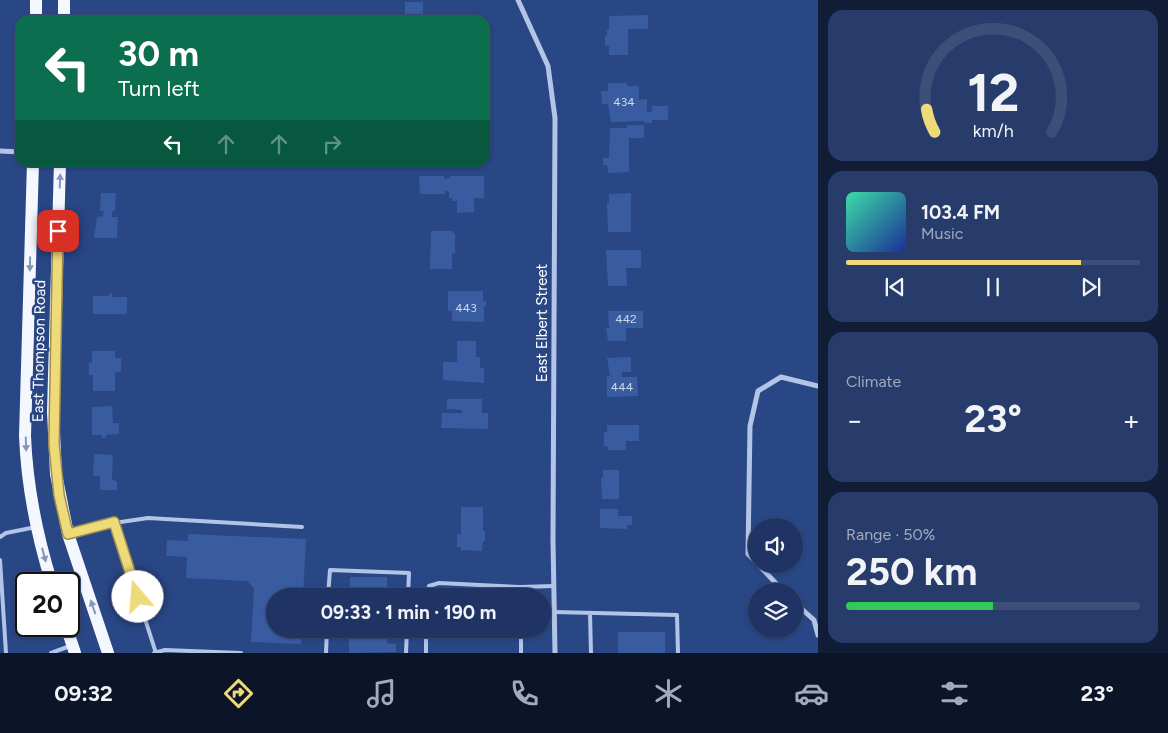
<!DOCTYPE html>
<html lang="en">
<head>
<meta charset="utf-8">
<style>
  :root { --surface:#1f3464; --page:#273c6a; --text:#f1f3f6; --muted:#a1aabf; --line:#3c4f78; --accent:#efda7a }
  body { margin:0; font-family:Figtree,sans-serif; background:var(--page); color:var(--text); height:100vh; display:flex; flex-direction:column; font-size:19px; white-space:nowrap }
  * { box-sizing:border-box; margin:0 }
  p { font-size:16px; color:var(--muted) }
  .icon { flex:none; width:28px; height:28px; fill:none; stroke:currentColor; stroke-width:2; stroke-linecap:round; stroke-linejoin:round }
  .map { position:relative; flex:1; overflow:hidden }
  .side { display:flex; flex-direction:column; gap:10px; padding:10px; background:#111d37; width:350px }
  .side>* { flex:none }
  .top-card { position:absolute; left:15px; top:15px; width:475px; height:152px; border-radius:15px; box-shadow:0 1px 4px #0004,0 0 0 1px var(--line); background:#0b6e4f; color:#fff; overflow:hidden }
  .buttons { position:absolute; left:748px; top:518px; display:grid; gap:10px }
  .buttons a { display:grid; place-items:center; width:55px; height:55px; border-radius:50%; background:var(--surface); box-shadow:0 1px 4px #0004,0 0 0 1px var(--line); font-size:25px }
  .speed { position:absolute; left:15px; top:572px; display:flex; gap:10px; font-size:25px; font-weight:700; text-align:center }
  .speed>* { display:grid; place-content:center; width:65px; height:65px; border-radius:50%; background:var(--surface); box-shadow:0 1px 4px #0004,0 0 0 1px var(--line); line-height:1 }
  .speed .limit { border:2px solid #111; border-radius:8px; background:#fff; color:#111 }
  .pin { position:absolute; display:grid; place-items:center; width:42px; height:42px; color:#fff; margin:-21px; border-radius:10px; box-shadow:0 2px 8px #0006 }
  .me { position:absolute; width:55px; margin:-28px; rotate:342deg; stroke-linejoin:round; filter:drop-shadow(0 0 4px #0008) }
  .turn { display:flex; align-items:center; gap:18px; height:105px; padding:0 20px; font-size:22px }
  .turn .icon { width:65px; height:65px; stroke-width:2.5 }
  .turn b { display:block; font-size:35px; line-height:42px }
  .lanes { display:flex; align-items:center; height:48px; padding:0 20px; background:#0003; justify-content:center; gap:25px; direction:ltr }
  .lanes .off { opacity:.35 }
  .big { font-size:38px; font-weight:700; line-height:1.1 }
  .side .widget { flex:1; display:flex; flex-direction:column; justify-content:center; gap:8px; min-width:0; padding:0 18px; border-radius:15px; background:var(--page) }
  .side .dial { align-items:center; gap:0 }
  .dial svg { height:130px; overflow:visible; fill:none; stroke:var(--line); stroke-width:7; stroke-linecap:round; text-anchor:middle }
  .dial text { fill:var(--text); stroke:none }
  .song { display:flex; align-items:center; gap:15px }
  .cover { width:60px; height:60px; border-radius:8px; background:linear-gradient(135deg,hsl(160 70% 55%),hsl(230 70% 35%)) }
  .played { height:5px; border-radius:2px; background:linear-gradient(90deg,var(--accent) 80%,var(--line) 80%) }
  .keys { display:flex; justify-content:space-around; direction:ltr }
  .heat { display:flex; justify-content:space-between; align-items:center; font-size:28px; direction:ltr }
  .charge { height:8px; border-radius:4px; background:linear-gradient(90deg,#34c759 50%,var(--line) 0) }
  .trip { position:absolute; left:266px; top:588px; width:285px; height:50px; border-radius:25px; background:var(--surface); box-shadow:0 1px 4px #0004,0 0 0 1px var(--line); font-weight:700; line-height:50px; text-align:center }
  .tab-bar { display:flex; height:80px; justify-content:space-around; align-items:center; background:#0c1528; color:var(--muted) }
  .tab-bar .icon { width:35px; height:35px }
  .tab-bar .on { color:var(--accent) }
  .tab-bar b { font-size:22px; color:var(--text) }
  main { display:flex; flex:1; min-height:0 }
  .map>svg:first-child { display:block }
</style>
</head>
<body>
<main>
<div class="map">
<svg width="818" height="653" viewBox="0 0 818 653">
  <rect width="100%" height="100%" fill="#294685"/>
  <path fill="#395ca1" d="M 405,2 L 423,2 L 423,20 L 405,20 Z
    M 648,15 L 648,29 L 628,29 L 628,55 L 609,55 L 609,46 L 605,45 L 605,36 L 607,35 L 607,30 L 609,30 L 609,16 Z
    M 608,83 L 627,83 L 627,86 L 639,86 L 639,100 L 647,99 L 647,112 L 652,112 L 652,106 L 668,106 L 668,120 L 652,120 L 652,123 L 645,123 L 644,121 L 611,122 L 608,104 L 602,104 L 601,91 L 608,91 Z
    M 627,125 L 644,125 L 644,138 L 629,138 L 629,172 L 608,173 L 607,165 L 603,165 L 603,158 L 609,158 L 610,128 L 627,128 Z
    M 419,176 L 444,176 L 444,179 L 450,178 L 450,176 L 484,176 L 484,198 L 474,198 L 474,212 L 457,213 L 457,201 L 452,201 L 452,198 L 449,198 L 449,191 L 445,191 L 445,194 L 420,194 Z
    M 101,193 L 116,193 L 115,211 L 112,211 L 112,217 L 118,217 L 117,238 L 94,238 L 97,217 L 103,216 L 104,211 L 100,211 Z
    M 631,193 L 631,232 L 608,232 L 607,203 L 609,203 L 609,194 Z
    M 431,231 L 453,231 L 453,233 L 455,233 L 455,253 L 452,253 L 452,269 L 430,269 Z
    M 606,250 L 641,250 L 641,268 L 626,268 L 627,286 L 608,286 Z
    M 448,291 L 483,291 L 483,301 L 486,301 L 486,306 L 484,306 L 484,322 L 452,321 L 452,311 L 448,311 Z
    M 112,293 L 112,297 L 127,297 L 127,314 L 93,314 L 93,296 L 109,296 L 109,294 Z
    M 608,311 L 643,311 L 643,328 L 626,328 L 626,341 L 608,341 L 606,328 L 609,328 Z
    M 457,341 L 476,341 L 476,357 L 480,357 L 480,368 L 484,368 L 484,383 L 443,380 L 443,362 L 457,362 Z
    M 92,351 L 115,351 L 115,358 L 121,358 L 121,372 L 115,372 L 115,391 L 93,391 L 93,375 L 89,375 L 89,363 L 92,363 Z
    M 631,357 L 631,372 L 622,372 L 622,377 L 637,377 L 638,396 L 607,397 L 607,376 L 610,376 L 607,358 Z
    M 447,399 L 482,399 L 482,413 L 488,413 L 488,429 L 441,428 L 442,413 L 462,413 L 462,410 L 447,409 Z
    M 112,406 L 113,423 L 119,423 L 119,434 L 106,435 L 106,438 L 102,438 L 102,435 L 92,435 L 92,407 Z
    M 607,425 L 639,425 L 639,441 L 626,441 L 626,450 L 608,450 L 608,447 L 604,446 L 604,432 L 607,432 Z
    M 94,454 L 113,455 L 112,480 L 117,481 L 117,490 L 100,490 L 100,476 L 93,476 Z
    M 603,470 L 619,470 L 619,499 L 602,499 L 601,478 L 603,478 Z
    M 461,507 L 483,507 L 483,531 L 485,531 L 485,541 L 483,541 L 482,551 L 461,550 L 461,547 L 457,547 L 457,534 L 461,535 Z
    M 600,509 L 618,509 L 618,516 L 632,516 L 632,525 L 627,525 L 627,529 L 600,528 Z
    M 188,534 L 306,539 L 303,596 L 275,596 L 275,629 L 302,629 L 301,644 L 251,642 L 254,588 L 247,581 L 186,578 L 187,557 L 166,556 L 167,540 L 188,541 Z
    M 350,577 L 387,577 L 387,596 L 350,596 Z
    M 349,629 L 387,629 L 387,643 L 396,644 L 396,652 L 349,653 Z
    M 618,632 L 665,632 L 665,653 L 618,653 Z"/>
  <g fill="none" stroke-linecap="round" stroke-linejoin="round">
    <path stroke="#b3c5e7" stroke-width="4" d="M 114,523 L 156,653
      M 71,533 L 114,523 L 148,518 L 302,527
      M 0,537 L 6,533 L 36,527
      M 0,560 L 6,653
      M 328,596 L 330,570 L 409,573 L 408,596
      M 427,596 L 429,586 L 439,583 L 520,587
      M 520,596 L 520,587 L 554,586
      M 554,612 L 677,615 L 678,653
      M 590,613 L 591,653
      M 521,629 L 521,653
      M 51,653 L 70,646
      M 154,653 L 165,650 L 241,653
      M 326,653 L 327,629
      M 406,653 L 407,629
      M 426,653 L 426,629"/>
    <path stroke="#b3c5e7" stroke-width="5" d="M 518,0 L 548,66 L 555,118 L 553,540 L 555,653
      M 0,151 L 20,152
      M 756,562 L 748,554 L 750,426 L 758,391 L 781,377 L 818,386
      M 758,564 L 783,591
      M 794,602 L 814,620 L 818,635"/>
    <path stroke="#f5f7fe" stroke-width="12" d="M 36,20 L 36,0
      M 64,20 L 64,0
      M 33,162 L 25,436 C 27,486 37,536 52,584
      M 60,162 L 53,412 L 56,474 L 68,534 L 108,653
      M 66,626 L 75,653"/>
  </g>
  <defs><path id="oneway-solid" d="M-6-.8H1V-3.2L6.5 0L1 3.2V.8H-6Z" transform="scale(1.25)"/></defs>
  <g fill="#8596bb">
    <use href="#oneway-solid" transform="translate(60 181) rotate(-88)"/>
    <use href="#oneway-solid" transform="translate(30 264) rotate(91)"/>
    <use href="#oneway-solid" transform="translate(26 444) rotate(88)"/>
    <use href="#oneway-solid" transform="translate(44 555) rotate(75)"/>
    <use href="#oneway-solid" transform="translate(93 607) rotate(-109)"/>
  </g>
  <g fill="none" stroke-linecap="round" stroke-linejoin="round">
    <defs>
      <path id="route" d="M 58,231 L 54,444 L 59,495 L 68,534 L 114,522 L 138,597"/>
    </defs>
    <use href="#route" stroke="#9b8e4f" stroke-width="12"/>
    <use href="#route" stroke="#efda7a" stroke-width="9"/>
  </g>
  <g text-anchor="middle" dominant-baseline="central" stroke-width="5" stroke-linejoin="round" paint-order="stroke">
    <g font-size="12" fill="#ced6e8">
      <text x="624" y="102">434</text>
      <text x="466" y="308">443</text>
      <text x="626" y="319">442</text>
      <text x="622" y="387">444</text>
    </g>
    <g font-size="15" fill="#fff" stroke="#294685">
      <text transform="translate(542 323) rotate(-90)">East Elbert Street</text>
      <text transform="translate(39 351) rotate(-89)">East Thompson Road</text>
    </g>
  </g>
</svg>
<div class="buttons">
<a><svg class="icon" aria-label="sound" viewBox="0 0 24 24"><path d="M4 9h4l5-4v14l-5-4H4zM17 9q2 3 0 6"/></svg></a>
<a><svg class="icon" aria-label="layers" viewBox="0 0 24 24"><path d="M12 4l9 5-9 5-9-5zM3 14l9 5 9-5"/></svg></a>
</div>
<div class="speed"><div class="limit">20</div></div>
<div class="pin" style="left:58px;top:231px;background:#d93025"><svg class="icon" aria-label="arrive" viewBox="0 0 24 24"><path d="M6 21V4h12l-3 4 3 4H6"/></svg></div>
<svg class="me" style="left:138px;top:597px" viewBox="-20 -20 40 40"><circle r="19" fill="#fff"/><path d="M0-13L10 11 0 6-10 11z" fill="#efda7a"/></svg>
<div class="trip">09:33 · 1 min · 190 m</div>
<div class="top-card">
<div class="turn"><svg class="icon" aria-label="left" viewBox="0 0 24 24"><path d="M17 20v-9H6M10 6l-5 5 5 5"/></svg><div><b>30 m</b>Turn left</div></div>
<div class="lanes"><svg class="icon" aria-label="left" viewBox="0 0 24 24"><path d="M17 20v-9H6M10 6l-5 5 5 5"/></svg><svg class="icon off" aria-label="ahead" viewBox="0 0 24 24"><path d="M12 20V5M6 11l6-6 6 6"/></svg><svg class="icon off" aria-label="ahead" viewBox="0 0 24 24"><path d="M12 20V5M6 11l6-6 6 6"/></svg><svg class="icon off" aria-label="right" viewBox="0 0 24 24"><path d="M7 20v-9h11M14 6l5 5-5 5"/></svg></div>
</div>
</div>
<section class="side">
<div class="widget dial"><svg viewBox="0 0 100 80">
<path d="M14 69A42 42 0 1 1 86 69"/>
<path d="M14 69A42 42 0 0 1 9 55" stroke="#efda7a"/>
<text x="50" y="56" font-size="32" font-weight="700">12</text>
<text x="50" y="72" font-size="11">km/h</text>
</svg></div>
<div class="widget">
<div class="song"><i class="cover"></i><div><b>103.4 FM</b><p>Music</p></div></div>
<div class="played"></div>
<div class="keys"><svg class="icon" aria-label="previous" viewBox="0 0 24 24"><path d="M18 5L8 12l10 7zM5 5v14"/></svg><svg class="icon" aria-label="pause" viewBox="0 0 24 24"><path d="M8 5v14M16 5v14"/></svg><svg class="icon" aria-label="next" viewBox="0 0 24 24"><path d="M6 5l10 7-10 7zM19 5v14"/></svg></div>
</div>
<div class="widget"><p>Climate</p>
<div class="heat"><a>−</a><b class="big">23°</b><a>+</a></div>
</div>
<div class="widget"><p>Range · 50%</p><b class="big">250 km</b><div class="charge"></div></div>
</section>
</main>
<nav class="tab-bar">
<b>09:32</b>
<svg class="icon on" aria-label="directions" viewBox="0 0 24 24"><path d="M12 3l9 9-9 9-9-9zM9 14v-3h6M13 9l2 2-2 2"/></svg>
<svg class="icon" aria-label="music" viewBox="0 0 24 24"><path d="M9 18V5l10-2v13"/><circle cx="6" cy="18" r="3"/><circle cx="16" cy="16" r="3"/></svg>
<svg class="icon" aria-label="phone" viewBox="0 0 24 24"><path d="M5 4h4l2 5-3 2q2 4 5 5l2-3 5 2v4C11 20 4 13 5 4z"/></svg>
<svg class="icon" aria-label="climate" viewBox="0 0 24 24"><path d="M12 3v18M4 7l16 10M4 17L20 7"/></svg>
<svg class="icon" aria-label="car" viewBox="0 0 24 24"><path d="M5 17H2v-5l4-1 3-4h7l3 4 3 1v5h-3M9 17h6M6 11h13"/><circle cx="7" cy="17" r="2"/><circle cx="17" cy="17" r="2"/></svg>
<svg class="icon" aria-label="filters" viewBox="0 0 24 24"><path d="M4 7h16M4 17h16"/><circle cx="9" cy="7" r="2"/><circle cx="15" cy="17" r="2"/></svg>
<b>23°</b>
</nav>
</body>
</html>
